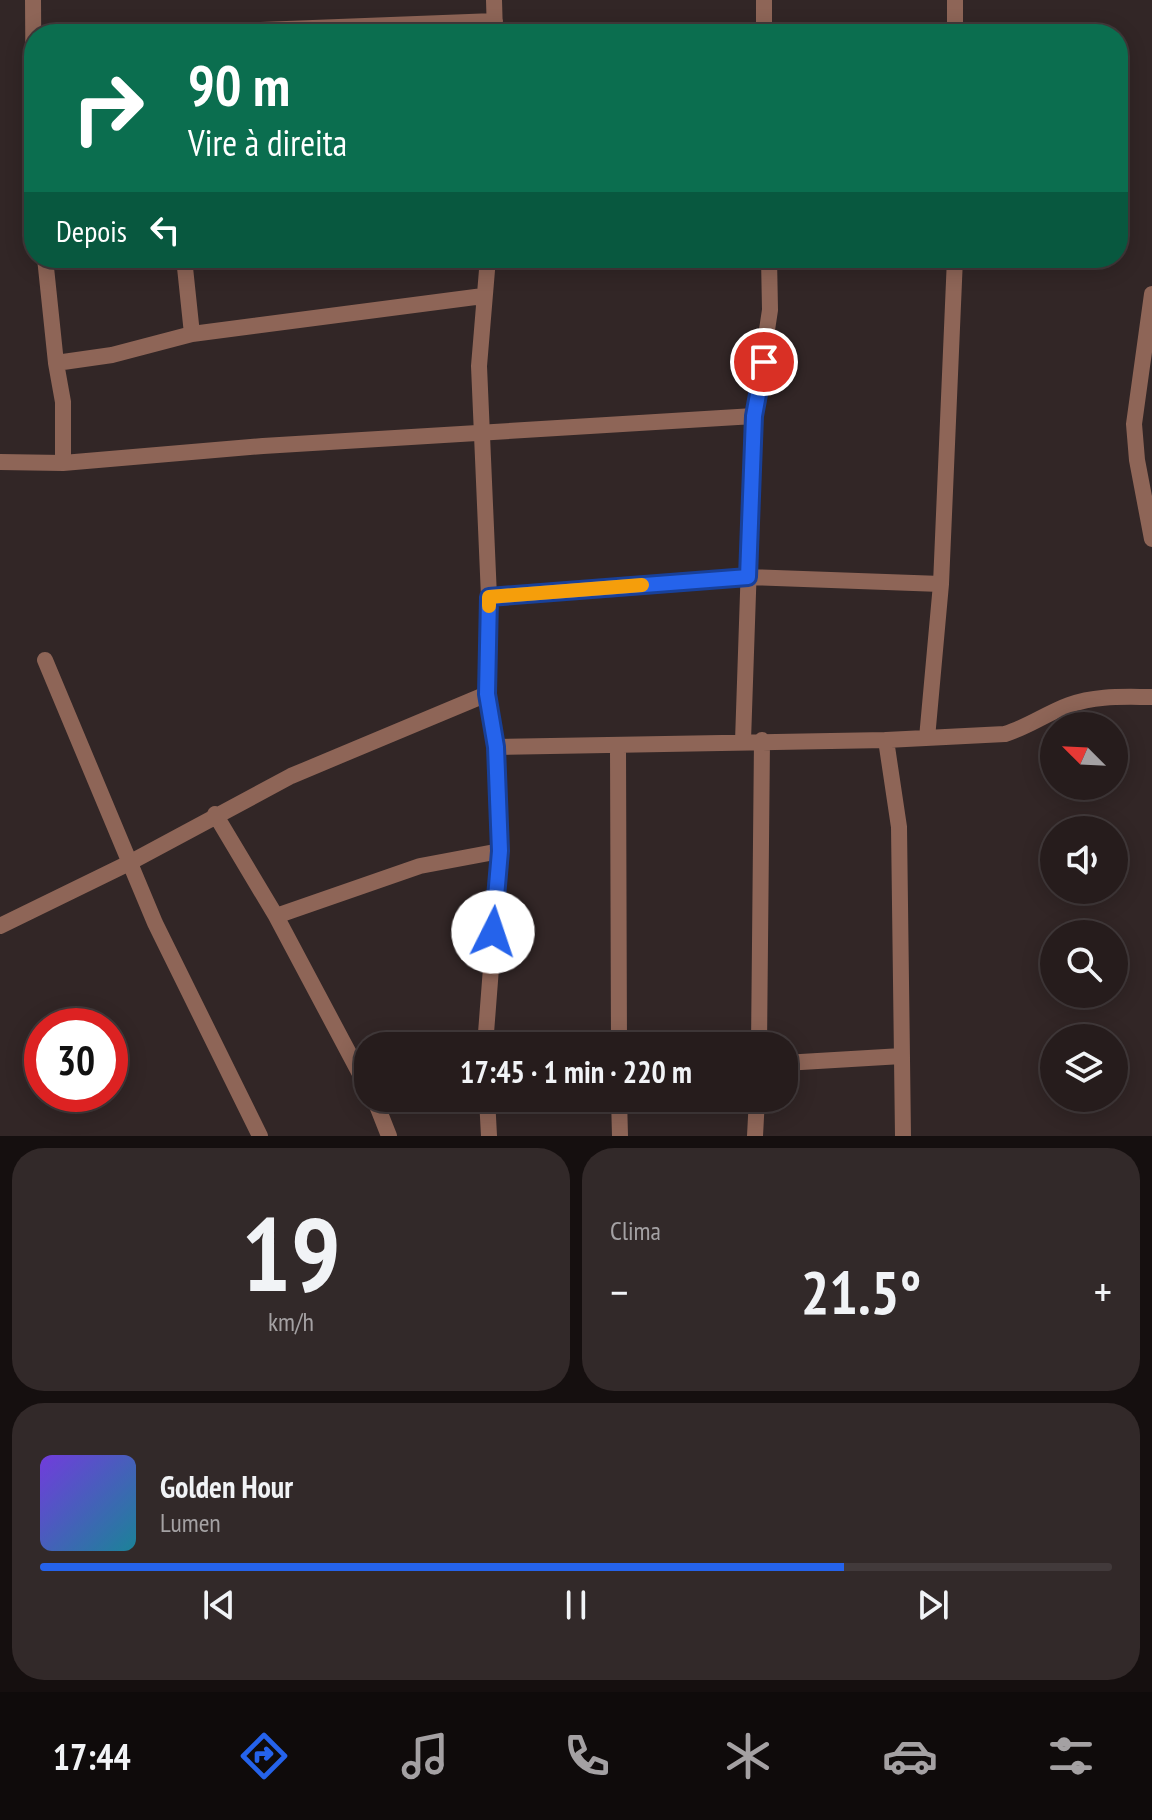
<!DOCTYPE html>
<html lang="pt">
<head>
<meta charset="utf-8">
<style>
  :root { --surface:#261c1c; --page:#322929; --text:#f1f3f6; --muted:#a4a1a3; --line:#423a3b; --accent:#2563eb }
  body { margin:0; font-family:"PT Sans Narrow",sans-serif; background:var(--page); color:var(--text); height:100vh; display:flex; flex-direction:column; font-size:30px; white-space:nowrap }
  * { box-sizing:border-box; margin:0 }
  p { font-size:26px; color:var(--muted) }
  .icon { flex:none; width:44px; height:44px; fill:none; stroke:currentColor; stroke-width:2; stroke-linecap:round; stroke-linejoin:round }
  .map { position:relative; height:1136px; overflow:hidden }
  .panel { display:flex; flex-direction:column; gap:12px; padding:12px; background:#150f0f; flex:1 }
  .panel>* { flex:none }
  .banner { position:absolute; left:24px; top:24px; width:1104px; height:244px; border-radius:32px; box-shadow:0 4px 20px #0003,0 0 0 2px var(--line); background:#0b6e4f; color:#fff; overflow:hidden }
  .needle { width:52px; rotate:294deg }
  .fabs { position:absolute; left:1040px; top:712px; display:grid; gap:16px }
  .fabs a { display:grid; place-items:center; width:88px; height:88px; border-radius:50%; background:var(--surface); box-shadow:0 4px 20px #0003,0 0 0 2px var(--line); font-size:40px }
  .speed { position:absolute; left:24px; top:1008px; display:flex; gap:16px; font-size:40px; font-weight:700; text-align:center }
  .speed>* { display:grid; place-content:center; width:104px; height:104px; border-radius:50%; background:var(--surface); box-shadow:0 4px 20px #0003,0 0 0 2px var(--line); line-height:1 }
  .speed .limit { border:12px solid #d22; background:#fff; color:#111 }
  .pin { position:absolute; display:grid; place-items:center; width:68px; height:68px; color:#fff; margin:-34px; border:4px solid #fff; border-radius:50%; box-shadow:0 2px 8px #0007 }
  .me { position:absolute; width:88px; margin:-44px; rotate:4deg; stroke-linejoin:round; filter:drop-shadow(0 0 6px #0008) }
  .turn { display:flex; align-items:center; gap:28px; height:168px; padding:0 32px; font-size:36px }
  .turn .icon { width:104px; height:104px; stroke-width:2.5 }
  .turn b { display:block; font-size:56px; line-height:68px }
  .then { display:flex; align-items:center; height:76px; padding:0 32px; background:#0003; gap:16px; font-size:30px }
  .big { font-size:60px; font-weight:700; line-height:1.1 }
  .panel .tile { flex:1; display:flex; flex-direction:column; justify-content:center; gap:12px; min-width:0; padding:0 28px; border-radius:32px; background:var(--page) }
  .panel .dial { align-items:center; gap:0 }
  .dial b { font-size:104px; line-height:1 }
  .song { display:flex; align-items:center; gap:24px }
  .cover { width:96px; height:96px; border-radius:12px; background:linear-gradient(135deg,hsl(260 70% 55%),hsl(190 70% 35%)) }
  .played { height:8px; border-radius:4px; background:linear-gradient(90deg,var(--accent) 75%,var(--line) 75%) }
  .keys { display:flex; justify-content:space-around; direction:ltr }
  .heat { display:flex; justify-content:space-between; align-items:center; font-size:44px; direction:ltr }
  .panel .tiles { flex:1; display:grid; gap:12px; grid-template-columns:1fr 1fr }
  .tile:last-child { grid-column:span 2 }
  .trip { position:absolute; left:354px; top:1032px; width:444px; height:80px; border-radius:32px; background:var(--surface); box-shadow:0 4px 20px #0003,0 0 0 2px var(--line); font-weight:700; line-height:80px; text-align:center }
  .menu { display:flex; height:128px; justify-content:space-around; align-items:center; background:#0f0b0b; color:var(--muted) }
  .menu .icon { width:56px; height:56px }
  .menu .active { color:var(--accent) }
  .menu b { font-size:36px; color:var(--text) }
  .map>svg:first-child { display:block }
</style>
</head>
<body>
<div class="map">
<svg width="1152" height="1136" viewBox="0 0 1152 1136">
  <rect width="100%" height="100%" fill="#322626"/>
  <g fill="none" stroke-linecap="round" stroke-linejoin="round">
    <path stroke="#8e6557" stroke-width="16" d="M 33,0 L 34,150
      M 494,0 L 495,34
      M 955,0 L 955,34
      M 152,34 L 495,21
      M 764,34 L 764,0
      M 45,258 L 56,363
      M 184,258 L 192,334
      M 1152,294 L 1134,424 L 1137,460 L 1152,539
      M 0,462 L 63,463 L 263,446 L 754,416 L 770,310 L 769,258
      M 63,463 L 63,402 L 56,363 L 112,355 L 192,334 L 483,296
      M 489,597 L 748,577 L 941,584
      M 45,660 L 155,923 L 260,1136
      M 927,738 L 941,584 L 955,258
      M 886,740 L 899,827 L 903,1136
      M 743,741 L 754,416
      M 618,746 L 619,1046
      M 496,747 L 886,740 L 1005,734 C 1028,727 1047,713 1069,705 C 1096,695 1124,697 1152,697
      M 215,814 L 276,916 L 368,1089
      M 276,916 L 420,866 L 500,851
      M 0,926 L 129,863 L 291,776 L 487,694
      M 485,1046 L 500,851 L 496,747 L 487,694 L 489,597 L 479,366 L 488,258
      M 759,1046 L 762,740
      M 784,1063 L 902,1056
      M 374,1098 L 389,1136
      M 487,1098 L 489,1136
      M 619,1098 L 620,1136
      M 755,1136 L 757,1098"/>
  </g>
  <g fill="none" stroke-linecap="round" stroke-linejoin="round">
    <defs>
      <path id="route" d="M 493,932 L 500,851 L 496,747 L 487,694 L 489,597 L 748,577 L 754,416 L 764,362"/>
    </defs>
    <use href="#route" stroke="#184099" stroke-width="20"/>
    <use href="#route" stroke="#2563eb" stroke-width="14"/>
    <path stroke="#f59e0b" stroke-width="14" d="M 489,606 L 489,597 L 642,585"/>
  </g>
</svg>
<div class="fabs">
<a><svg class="needle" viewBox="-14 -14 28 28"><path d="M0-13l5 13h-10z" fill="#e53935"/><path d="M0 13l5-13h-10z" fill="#a4a1a3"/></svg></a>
<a><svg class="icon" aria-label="sound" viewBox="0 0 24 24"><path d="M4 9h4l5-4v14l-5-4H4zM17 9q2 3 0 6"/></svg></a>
<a><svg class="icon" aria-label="search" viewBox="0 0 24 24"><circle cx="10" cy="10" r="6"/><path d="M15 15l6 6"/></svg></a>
<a><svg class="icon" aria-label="layers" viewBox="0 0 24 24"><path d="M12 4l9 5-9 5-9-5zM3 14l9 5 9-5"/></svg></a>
</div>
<div class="speed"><div class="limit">30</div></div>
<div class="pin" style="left:764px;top:362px;background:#d93025"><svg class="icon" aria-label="arrive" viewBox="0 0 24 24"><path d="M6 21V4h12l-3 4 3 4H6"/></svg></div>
<svg class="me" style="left:493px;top:932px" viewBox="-20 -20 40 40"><circle r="19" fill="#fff"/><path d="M0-13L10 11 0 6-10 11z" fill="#2563eb"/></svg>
<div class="trip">17:45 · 1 min · 220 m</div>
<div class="banner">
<div class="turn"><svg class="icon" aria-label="right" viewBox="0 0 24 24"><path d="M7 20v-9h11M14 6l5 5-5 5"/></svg><div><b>90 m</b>Vire à direita</div></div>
<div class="then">Depois<svg class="icon" aria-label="left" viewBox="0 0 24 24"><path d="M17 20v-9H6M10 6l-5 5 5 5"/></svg></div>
</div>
</div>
<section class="panel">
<div class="tiles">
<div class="tile dial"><b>19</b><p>km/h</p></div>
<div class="tile"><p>Clima</p>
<div class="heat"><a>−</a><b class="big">21.5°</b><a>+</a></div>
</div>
<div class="tile">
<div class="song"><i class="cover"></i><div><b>Golden Hour</b><p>Lumen</p></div></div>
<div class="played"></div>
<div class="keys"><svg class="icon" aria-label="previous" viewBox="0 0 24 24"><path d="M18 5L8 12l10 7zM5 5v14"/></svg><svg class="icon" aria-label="pause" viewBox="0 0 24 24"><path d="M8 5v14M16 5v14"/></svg><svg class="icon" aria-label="next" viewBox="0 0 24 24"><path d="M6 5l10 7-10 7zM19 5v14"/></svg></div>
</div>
</div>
</section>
<nav class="menu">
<b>17:44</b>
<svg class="icon active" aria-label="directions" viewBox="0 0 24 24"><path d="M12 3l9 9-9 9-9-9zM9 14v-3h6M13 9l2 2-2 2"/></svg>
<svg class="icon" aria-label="music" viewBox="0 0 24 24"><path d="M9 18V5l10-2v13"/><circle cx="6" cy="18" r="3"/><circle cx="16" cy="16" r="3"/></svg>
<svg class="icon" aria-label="phone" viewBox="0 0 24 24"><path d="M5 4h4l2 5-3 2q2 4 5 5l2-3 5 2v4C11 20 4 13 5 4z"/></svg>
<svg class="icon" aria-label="climate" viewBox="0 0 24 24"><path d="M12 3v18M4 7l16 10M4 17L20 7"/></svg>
<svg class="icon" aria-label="car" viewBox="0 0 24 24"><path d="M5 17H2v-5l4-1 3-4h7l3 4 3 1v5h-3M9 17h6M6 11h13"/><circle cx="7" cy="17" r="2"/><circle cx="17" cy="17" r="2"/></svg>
<svg class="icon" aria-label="filters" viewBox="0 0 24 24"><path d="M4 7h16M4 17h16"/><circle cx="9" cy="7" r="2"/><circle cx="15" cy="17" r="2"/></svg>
</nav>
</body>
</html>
